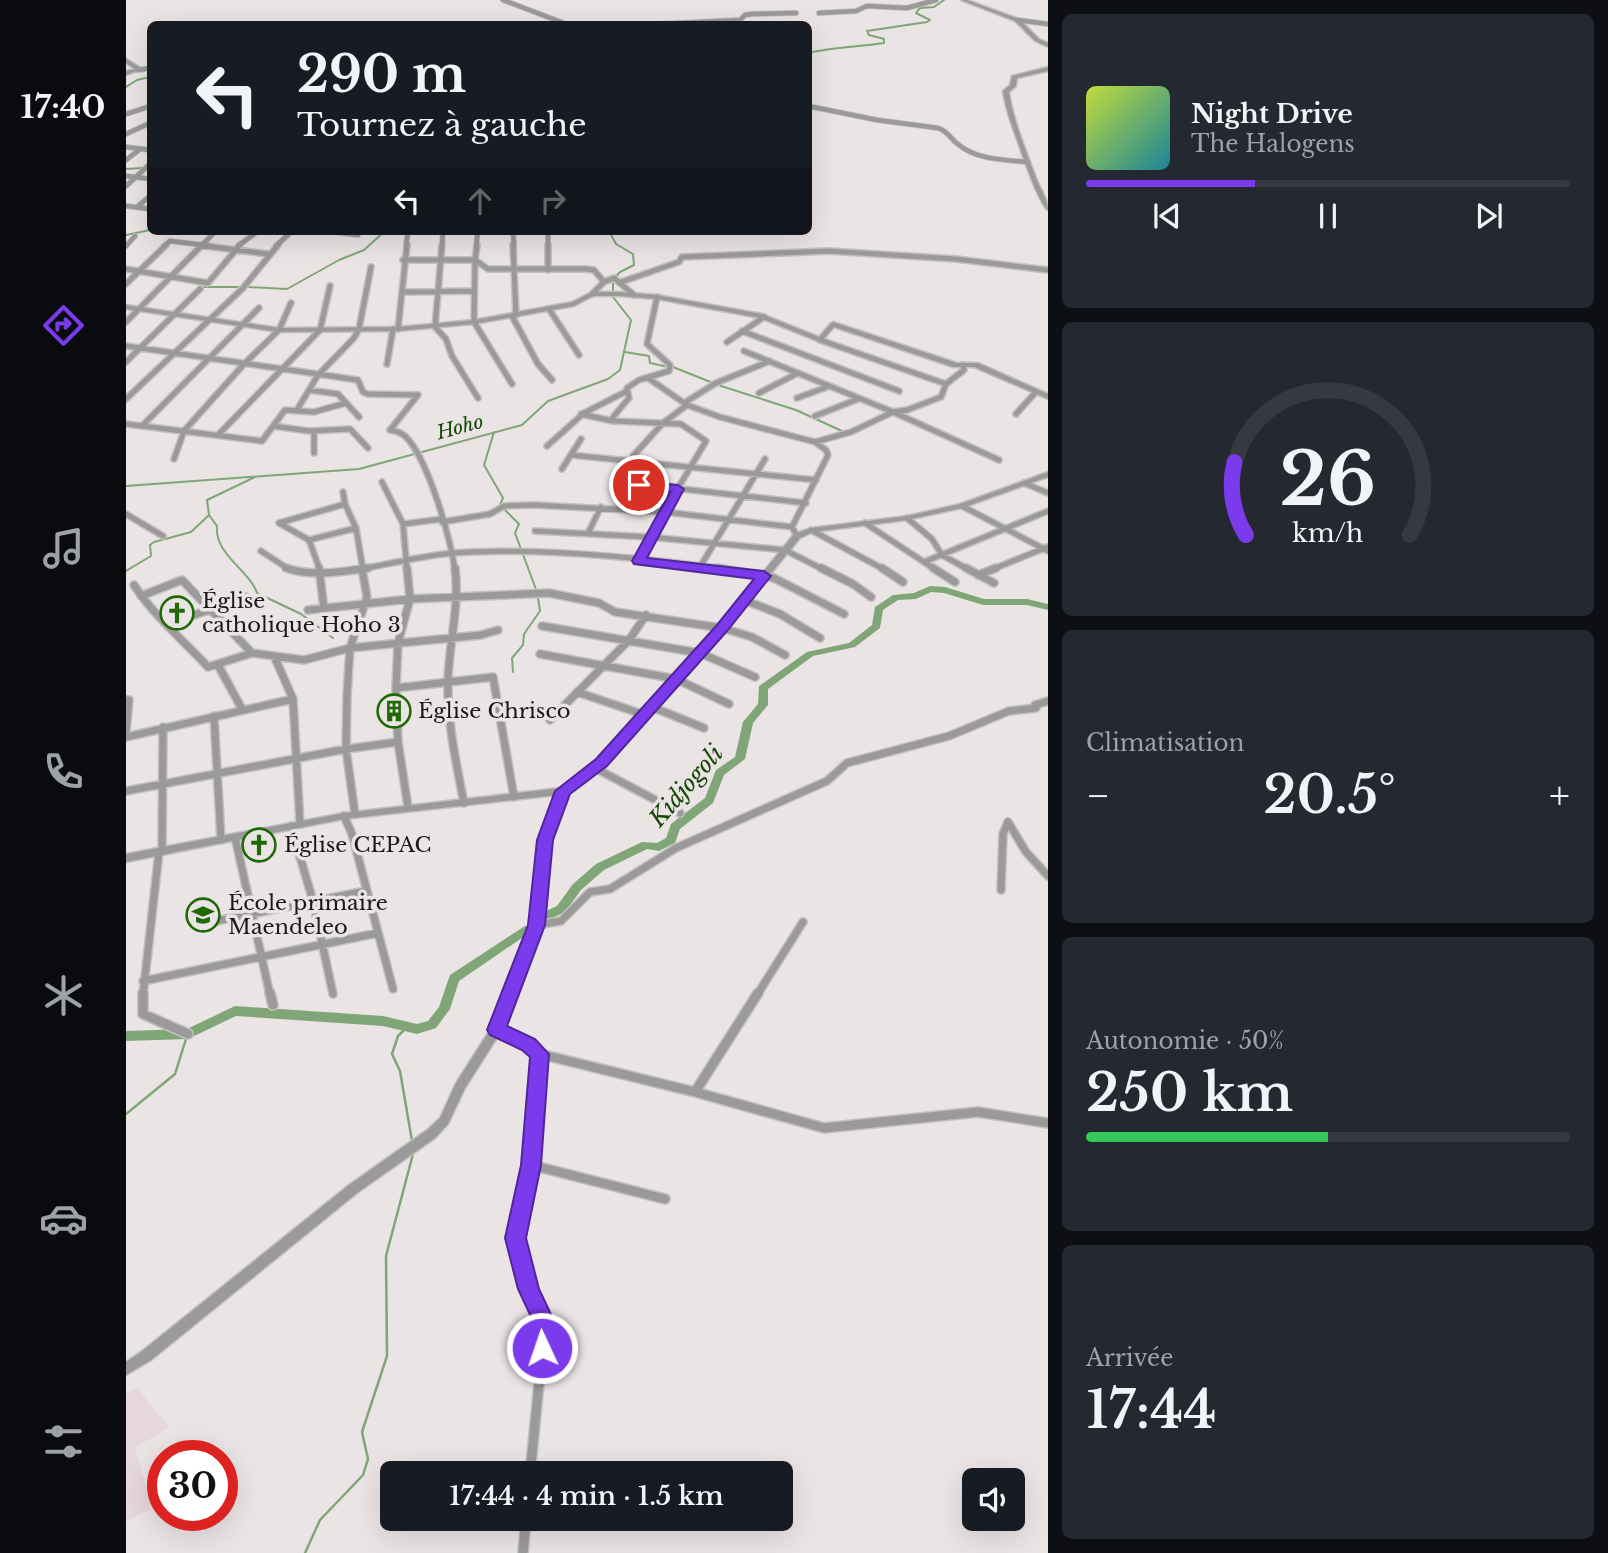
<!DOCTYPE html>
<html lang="fr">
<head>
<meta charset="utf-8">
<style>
  :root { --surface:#171b24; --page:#242831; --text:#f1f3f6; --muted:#9ea1a6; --line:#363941; --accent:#7c3aed }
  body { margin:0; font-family:"Libre Baskerville",serif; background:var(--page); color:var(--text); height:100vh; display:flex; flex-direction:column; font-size:26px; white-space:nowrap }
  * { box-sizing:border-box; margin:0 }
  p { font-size:23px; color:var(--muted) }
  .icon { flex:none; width:38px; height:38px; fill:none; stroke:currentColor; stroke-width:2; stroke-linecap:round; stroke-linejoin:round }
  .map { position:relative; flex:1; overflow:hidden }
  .drawer { display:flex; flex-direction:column; gap:14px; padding:14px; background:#0d0f14; width:560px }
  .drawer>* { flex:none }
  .guide { position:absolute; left:21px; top:21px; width:665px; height:214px; border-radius:10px; box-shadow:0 7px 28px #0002; background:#171b24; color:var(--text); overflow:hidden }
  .buttons { position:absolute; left:836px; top:1468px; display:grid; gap:14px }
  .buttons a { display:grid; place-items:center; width:63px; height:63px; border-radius:10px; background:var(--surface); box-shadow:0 7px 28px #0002; font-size:35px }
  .speed { position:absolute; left:21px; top:1440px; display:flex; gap:14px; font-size:35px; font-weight:700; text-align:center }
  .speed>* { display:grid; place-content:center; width:91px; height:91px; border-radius:50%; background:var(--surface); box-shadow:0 7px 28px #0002; line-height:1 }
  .speed .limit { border:10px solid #d22; background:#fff; color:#111 }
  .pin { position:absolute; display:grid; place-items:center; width:60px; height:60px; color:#fff; margin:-30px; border:4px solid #fff; border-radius:50%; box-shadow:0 2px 7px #0007 }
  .me { position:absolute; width:77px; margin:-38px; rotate:357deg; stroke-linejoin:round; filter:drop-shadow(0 0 5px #0008) }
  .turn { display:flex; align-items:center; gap:24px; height:147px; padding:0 35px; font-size:32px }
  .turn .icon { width:91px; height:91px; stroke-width:2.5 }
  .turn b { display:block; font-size:49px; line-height:60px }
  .lanes { display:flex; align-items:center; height:66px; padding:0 35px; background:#0003; justify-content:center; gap:35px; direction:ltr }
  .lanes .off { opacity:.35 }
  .big { font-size:52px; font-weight:600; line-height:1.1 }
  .drawer .card { flex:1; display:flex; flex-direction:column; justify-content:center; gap:10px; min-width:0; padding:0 24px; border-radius:10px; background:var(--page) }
  .drawer .dial { align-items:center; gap:0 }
  .dial svg { height:182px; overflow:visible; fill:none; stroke:var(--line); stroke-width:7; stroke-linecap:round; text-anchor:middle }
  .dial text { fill:var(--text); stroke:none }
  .song { display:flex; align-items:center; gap:21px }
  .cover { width:84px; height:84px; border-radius:10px; background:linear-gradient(135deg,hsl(70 70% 55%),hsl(190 70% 35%)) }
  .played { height:7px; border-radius:4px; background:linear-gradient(90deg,var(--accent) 35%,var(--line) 35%) }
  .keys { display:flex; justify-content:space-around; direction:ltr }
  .heat { display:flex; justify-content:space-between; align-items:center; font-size:38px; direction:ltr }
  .charge { height:10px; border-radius:5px; background:linear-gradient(90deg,#34c759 50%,var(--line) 0) }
  .trip { position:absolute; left:254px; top:1461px; width:413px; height:70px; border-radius:10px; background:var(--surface); box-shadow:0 7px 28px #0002; font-weight:600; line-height:70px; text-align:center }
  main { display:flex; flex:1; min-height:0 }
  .tab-bar { display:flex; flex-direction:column; width:126px; justify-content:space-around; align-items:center; background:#090b0e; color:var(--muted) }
  .tab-bar .icon { width:49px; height:49px }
  .tab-bar .active { color:var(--accent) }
  .tab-bar b { font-size:32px; color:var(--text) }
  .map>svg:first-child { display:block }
</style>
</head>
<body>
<main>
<nav class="tab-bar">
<b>17:40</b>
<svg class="icon active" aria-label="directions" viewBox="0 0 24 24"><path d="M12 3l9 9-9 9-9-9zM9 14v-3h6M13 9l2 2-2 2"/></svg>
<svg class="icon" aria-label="music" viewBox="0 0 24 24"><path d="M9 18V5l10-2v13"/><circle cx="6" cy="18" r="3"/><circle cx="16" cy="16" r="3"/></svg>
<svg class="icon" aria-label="phone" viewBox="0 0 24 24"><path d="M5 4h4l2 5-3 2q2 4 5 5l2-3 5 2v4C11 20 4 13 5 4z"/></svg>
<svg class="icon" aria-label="climate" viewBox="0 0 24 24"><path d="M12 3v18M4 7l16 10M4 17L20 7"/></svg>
<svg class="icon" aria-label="car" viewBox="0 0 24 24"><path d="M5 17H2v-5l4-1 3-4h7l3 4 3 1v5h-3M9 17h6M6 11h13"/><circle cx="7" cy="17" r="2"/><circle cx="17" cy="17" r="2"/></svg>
<svg class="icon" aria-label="filters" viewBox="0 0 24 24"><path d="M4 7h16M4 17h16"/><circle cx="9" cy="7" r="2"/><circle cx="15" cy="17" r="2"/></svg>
</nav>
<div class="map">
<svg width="922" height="1553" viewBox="0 0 922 1553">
  <rect width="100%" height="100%" fill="#eae4e5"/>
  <path fill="#e6d7db" d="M 11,1388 L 43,1427 L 9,1448 L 26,1508 L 0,1522 L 0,1393 Z"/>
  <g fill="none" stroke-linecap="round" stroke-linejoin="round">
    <path stroke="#80a678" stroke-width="2" d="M 682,53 C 707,47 732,47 758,43 L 758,39 L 743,35 L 741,31 L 801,22 L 804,20 L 790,13 L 794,8 L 808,7 L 818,0
      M 0,87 L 11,80 L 24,77
      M 0,169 L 16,168
      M 483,231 L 490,244 L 507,254 L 508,265 L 494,272 L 487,280 L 487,291
      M 0,235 L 24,230
      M 72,287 L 116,287
      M 122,287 L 161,289 L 213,260 L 238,250 L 259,231
      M 499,352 L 523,356 L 524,363 L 542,367
      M 547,367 L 587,383
      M 592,385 L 670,410 L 716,431
      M 368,432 L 358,465 L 377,498 L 374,505 L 393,524 L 389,533 L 411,592
      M 129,477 L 81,500 L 83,515 L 91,526 C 88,554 124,571 131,593 L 175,614 L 207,638
      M 0,486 L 233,469 L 396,425 L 422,401 L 482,379 L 494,370 L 505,320 L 487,297
      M 0,571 L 25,556 L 24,545 L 28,542 L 65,532 L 82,516
      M 387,672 L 386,658 L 397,645 L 398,634 L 414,611 L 412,598"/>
    <path stroke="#80a678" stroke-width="2.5" d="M 281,1027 L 272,1036 L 266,1054 L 274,1071 L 286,1141
      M 0,1114 L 49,1074 L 60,1039
      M 179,1553 L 194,1520 L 237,1475 L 242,1459 L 236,1432 L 261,1356 L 260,1256 L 287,1154"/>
    <path fill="#80a678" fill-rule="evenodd" d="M 804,586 L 819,587 L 858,599 L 901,599 L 922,604 L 922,610 L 901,605 L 857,605 L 818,593 L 805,592 L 790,599 L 772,600 L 757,610 L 754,628 L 729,647 L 687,656 L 642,689 L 642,705 L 627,723 L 619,759 L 598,775 L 587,803 L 554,829 L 549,843 L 533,851 L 521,849 L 478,870 L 455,890 L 439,912 L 420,921 L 412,921 L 410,918 L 412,915 L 431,906 L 447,884 L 470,864 L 516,842 L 531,843 L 540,838 L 545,824 L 579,798 L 590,770 L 609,757 L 617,722 L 632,704 L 633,686 L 681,652 L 723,643 L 746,625 L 749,607 L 767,595 L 788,593 Z
      M 399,926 L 403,927 L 405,930 L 403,933 L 333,981 L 324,1009 L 310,1028 L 291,1034 L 257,1026 L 110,1016 L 62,1039 L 0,1041 L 0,1031 L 61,1029 L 109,1006 L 257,1016 L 291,1024 L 302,1021 L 313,1007 L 324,975 Z"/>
    <defs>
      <path id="minor-far3" d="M 377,0 L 440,24
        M 693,13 L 730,11 L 741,6 L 781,8 L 810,0
        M 891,20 L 922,24
        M 533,24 L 614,20 L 619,15 L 626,14 L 670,13
        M 12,70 L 24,68
        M 682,106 L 751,120 L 812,128 C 822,131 824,139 833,145 C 851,160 880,160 902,162
        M 0,114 L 22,107
        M 0,134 L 24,123
        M 0,147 L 24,150
        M 0,160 L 14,149
        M 0,176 L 24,179
        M 0,186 L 24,164
        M 0,206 L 24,209
        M 11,207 L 24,196
        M 199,231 L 232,235
        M 387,231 L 388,246
        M 422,231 L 422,246
        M 0,246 L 9,236
        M 38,246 L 44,241 L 85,246
        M 75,246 L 90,231
        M 112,246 L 132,231
        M 150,246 L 166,231
        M 280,246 L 282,231
        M 316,246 L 317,231
        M 350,246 L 352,231"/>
      <path id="minor-far2" d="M 72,245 L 142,254
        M 316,245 L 309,327 L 320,339 L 326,356 L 352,398
        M 351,245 L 349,260 L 362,269 L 460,269 L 468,270 L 478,282
        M 387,245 L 390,315
        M 422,245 L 422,270
        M 277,260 L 349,260 L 348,322 L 386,384
        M 0,269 L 82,283 L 114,245
        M 495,282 L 553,262 L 556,257 L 703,251 L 830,259 L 922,270
        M 0,284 L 40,245
        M 276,292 L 348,291
        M 466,294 L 478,282 L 488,278 L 508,295
        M 423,309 L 453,355
        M 386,316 L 412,364 L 426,380
        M 0,322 L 76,245
        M 272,329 L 281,245
        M 616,331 L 773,391
        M 694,340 L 820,384
        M 601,342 L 638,317
        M 0,346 L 232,380 L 237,392 L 242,394 L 292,395
        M 618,351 L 767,412 L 873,460
        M 0,362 L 74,289
        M 261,364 L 267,329
        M 522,378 L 561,405 L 594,417 L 689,442 L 700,450 L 702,455 L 666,527 L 671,536
        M 183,390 L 212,394 L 233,417
        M 633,393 L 672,373
        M 292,395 L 264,430 C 270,431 274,432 279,436 C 302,458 324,537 329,570
        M 671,398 L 701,387
        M 0,399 L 117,288 L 152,245
        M 558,403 L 590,383 L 644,361
        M 171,410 L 192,375 L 228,338 L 233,329 L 245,267
        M 455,414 L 487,421
        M 890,414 L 910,392
        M 689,416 L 732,399
        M 0,424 L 136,441 L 159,410 L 188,412 L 220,403
        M 16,426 L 133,308
        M 147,426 L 183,431 L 224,429 L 242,448
        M 188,431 L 188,453
        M 92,435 L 194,330 L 204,286
        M 689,442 L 725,432 L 767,412 L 781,410 L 815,397 L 820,384 L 838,370 L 837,365
        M 421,446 L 458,413 L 501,391
        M 445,455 L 690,480
        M 48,459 L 58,431 L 118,364 L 153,330 L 165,303
        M 505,463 L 507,456 L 537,423 L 561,405
        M 436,469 L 455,439
        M 256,482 L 277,524 L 281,570
        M 494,482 L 680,503
        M 898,483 L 922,493
        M 217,492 L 219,504 L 230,528 L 237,570
        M 836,506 L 922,551
        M 0,514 L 37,536
        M 781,518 L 806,539 L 816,555 L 843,570
        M 316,522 L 364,514 L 378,506 L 408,505 L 539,512 L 666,527
        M 153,523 L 183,540 L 194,570
        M 153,523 L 219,504
        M 739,523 L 810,570
        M 277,524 L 316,519
        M 685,530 L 759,570
        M 409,531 L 523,537 L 659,550 L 698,570
        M 462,533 L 475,507
        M 183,540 L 230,528
        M 135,551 L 164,570
        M 513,561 L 523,537 L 580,441 L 555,424 L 487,421 L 487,417 L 503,398 L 501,388 L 513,380 L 543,371 L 544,365 L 521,344 L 531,297
        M 798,562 L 922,511
        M 574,567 L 639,459
        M 231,570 C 263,564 294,556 327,553 C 414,547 519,558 606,570
        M 865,570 L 921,547"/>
      <path id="minor-far1" d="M 160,568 C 186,577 214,572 242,568
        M 193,568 L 198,609
        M 281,568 L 284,599 L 272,643 L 270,688 L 272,742 L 282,807
        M 329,568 C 334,606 323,642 322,680 C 321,722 330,762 338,803
        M 592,568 L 648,578 L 718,614
        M 695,568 L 727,584 L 745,597
        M 756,568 L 777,582
        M 807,568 L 829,582
        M 840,568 L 868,583
        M 852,575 L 870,568
        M 8,585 C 28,616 57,640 82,667 L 126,653 L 178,660 L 224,648 L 355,635 L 372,630
        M 15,596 L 56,580 L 126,653
        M 618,600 L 654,614 L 694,638
        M 182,610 L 284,599 L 423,593 L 473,603 L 489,612 L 596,628 L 626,637 L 659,655
        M 42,624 L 120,597
        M 416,626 L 574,653 L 629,677
        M 414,654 L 550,679 L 603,704
        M 148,656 L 167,699 L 174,824
        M 92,665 L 116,709
        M 270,688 L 367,677 L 388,797
        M 451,692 L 519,715
        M 0,700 L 3,700 L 0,731
        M 526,707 L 578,728
        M 88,716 L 95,840
        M 424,720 L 503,640 L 520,615
        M 0,737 L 167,699
        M 469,768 L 554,813
        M 0,791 L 220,749 L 272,742
        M 229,814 L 220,749 L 221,695 L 224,648 L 241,597 L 236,568
        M 218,816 L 226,834 L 267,989
        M 882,822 L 900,852 L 922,876
        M 165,826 L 187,901 L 207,994
        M 109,837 L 144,995
        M 36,852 L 37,727
        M 875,890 L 877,834 L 882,822
        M 70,925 L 240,891
        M 410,925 L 435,921 L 464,892 L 484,889 L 550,848 L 701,781 L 721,763 L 823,736 L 883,711 L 910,708 L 909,705 L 922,701
        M 17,981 L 252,933
        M 17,995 L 33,852
        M 631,995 L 677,922"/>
      <path id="minor" d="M 17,993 L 17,1014 L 62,1034
        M 144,993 L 147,1005
        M 370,1030 L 402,1045 L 414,1054 L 569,1092 L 698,1128 L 852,1112 L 922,1123
        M 569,1092 L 632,993
        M 405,1165 L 539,1199
        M 404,1474 L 419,1323 L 403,1289 L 389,1238 L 405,1165 L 414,1054
        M 397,1553 L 400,1519"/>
      <path id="tertiary" d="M 835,0 L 841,0 L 893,19 L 913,39 L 922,43 L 922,47 L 909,41 L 889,21 Z
        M 0,59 L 2,60 L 16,69 L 0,75 L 0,71 L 9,69 L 0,63 Z
        M 922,67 L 922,71 L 891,78 L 890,86 L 883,92 C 887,121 900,150 910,178 C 914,189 922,199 922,210 L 920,209 C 909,192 903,173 896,154 C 889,133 880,113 877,91 L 884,85 L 886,76 Z
        M 466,292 L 493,292 L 531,295 L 636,314 L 693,337 L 705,323 L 707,322 L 831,363 L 852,363 L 922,394 L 922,399 L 848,367 L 827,367 L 708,327 L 696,341 L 694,342 L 634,318 L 531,299 L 493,296 L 467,296 L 448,306 L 348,324 L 272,331 L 153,332 L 0,309 L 0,305 L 153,328 L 272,327 L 348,320 L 446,302 Z
        M 922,472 L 922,477 L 836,508 L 781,520 L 687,532 L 674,538 L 599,630 L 479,764 L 441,793 L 424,840 L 415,925 L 410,943 L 376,1030 L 339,1088 L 322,1124 L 309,1138 L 231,1193 L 25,1360 L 0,1375 L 0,1362 L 15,1352 L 223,1185 L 301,1130 L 314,1118 L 330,1083 L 365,1028 L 400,943 L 405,925 L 414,840 L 431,795 L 218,819 L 0,862 L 0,854 L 218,813 L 435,788 L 473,760 L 593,626 L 668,534 L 685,528 L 781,516 L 834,504 Z"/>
    </defs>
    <use href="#minor-far3" stroke="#c4bfc0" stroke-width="6"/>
    <use href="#minor-far2" stroke="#c4bfc0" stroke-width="8"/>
    <use href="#minor-far1" stroke="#c4bfc0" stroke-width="10"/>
    <use href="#minor" stroke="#c4bfc0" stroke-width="12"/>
    <use href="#tertiary" stroke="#c4bfc0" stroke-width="3"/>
    <use href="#minor-far3" stroke="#9a9b99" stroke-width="4.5"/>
    <use href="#minor-far2" stroke="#9a9b99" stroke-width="5"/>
    <use href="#minor-far1" stroke="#9a9b99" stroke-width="7"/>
    <use href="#minor" stroke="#9a9b99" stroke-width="9"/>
    <use href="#tertiary" fill="#9a9b99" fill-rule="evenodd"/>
  </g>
  <path fill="#7c3aed" stroke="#51269a" stroke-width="2" d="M 513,481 L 552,485 L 558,489 L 521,558 L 638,571 L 645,576 L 601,631 L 481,766 L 444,794 L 427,840 L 419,925 L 381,1026 L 409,1039 L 423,1054 L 415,1165 L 400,1238 L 413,1289 L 429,1323 L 424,1356 L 416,1359 L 409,1356 L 405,1348 L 408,1323 L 392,1289 L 379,1238 L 395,1165 L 404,1057 L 396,1050 L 364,1035 L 361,1030 L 402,925 L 411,840 L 429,791 L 470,759 L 591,625 L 628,579 L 508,564 L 506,561 L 544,492 L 509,487 L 509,482 Z"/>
  <defs>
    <symbol id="church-ring" viewBox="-11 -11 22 22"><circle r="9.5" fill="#eae4e5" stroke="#1f6906" stroke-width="1.5"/><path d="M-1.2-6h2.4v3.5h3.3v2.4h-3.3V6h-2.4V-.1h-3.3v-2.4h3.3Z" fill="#1f6906"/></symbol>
    <symbol id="building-ring" viewBox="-11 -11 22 22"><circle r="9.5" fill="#eae4e5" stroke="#1f6906" stroke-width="1.5"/><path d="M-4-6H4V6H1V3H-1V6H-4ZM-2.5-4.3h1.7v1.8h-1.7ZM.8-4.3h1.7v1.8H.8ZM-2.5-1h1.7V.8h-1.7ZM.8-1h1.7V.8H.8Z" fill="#1f6906"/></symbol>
    <symbol id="school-ring" viewBox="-11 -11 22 22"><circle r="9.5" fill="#eae4e5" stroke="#1f6906" stroke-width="1.5"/><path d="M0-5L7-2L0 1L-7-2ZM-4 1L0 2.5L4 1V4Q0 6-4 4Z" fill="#1f6906"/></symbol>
  </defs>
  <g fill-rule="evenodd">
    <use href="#church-ring" x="32" y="594" width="38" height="38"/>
    <use href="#building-ring" x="249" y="692" width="38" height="38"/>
    <use href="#church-ring" x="114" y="826" width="38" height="38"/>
    <use href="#school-ring" x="58" y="896" width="38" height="38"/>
  </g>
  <g text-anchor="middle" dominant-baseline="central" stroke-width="7" stroke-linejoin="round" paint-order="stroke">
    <g font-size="19" font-style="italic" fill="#154806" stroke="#eae4e5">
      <text transform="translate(334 427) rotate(-15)">Hoho</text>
    </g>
    <g font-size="21" fill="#191718" stroke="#eae4e5" text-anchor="start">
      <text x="76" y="601">Église<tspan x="76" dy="24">catholique Hoho 3</tspan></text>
      <text x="292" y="711">Église Chrisco</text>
      <text x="158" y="845">Église CEPAC</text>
      <text x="102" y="903">École primaire<tspan x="102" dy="24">Maendeleo</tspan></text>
    </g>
    <g font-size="23" font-style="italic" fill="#154806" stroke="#eae4e5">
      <text transform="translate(560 786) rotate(-49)">Kidjogoli</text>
    </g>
  </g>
</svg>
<div class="buttons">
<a><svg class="icon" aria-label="sound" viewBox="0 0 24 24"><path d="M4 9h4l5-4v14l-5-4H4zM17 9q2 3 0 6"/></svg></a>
</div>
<div class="speed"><div class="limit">30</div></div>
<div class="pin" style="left:513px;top:485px;background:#d93025"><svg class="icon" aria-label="arrive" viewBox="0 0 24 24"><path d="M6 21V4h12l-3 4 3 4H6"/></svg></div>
<svg class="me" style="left:416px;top:1348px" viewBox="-20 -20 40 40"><circle r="17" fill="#7c3aed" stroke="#fff" stroke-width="3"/><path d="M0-11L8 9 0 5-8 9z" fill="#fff"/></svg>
<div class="trip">17:44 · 4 min · 1.5 km</div>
<div class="guide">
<div class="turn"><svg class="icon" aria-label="left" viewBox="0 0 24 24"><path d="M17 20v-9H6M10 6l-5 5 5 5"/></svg><div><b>290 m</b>Tournez à gauche</div></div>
<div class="lanes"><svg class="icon" aria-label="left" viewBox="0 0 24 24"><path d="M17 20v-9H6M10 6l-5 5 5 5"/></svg><svg class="icon off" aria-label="ahead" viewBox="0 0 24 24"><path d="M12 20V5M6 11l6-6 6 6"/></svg><svg class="icon off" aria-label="right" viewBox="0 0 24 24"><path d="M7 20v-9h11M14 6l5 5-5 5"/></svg></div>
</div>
</div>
<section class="drawer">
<div class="card">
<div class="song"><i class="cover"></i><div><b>Night Drive</b><p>The Halogens</p></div></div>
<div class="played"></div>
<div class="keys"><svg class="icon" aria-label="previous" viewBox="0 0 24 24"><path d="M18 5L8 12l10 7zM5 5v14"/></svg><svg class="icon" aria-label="pause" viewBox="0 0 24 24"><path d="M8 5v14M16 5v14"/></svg><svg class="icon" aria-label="next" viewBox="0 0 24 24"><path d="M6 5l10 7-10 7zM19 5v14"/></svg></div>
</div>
<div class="card dial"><svg viewBox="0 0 100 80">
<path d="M14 69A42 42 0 1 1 86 69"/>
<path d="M14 69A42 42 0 0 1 9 37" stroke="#7c3aed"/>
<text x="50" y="56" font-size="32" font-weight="700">26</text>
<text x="50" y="72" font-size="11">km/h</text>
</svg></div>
<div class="card"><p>Climatisation</p>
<div class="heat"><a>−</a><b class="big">20.5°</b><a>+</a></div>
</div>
<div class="card"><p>Autonomie · 50%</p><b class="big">250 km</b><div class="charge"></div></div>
<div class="card"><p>Arrivée</p><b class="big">17:44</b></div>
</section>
</main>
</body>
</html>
